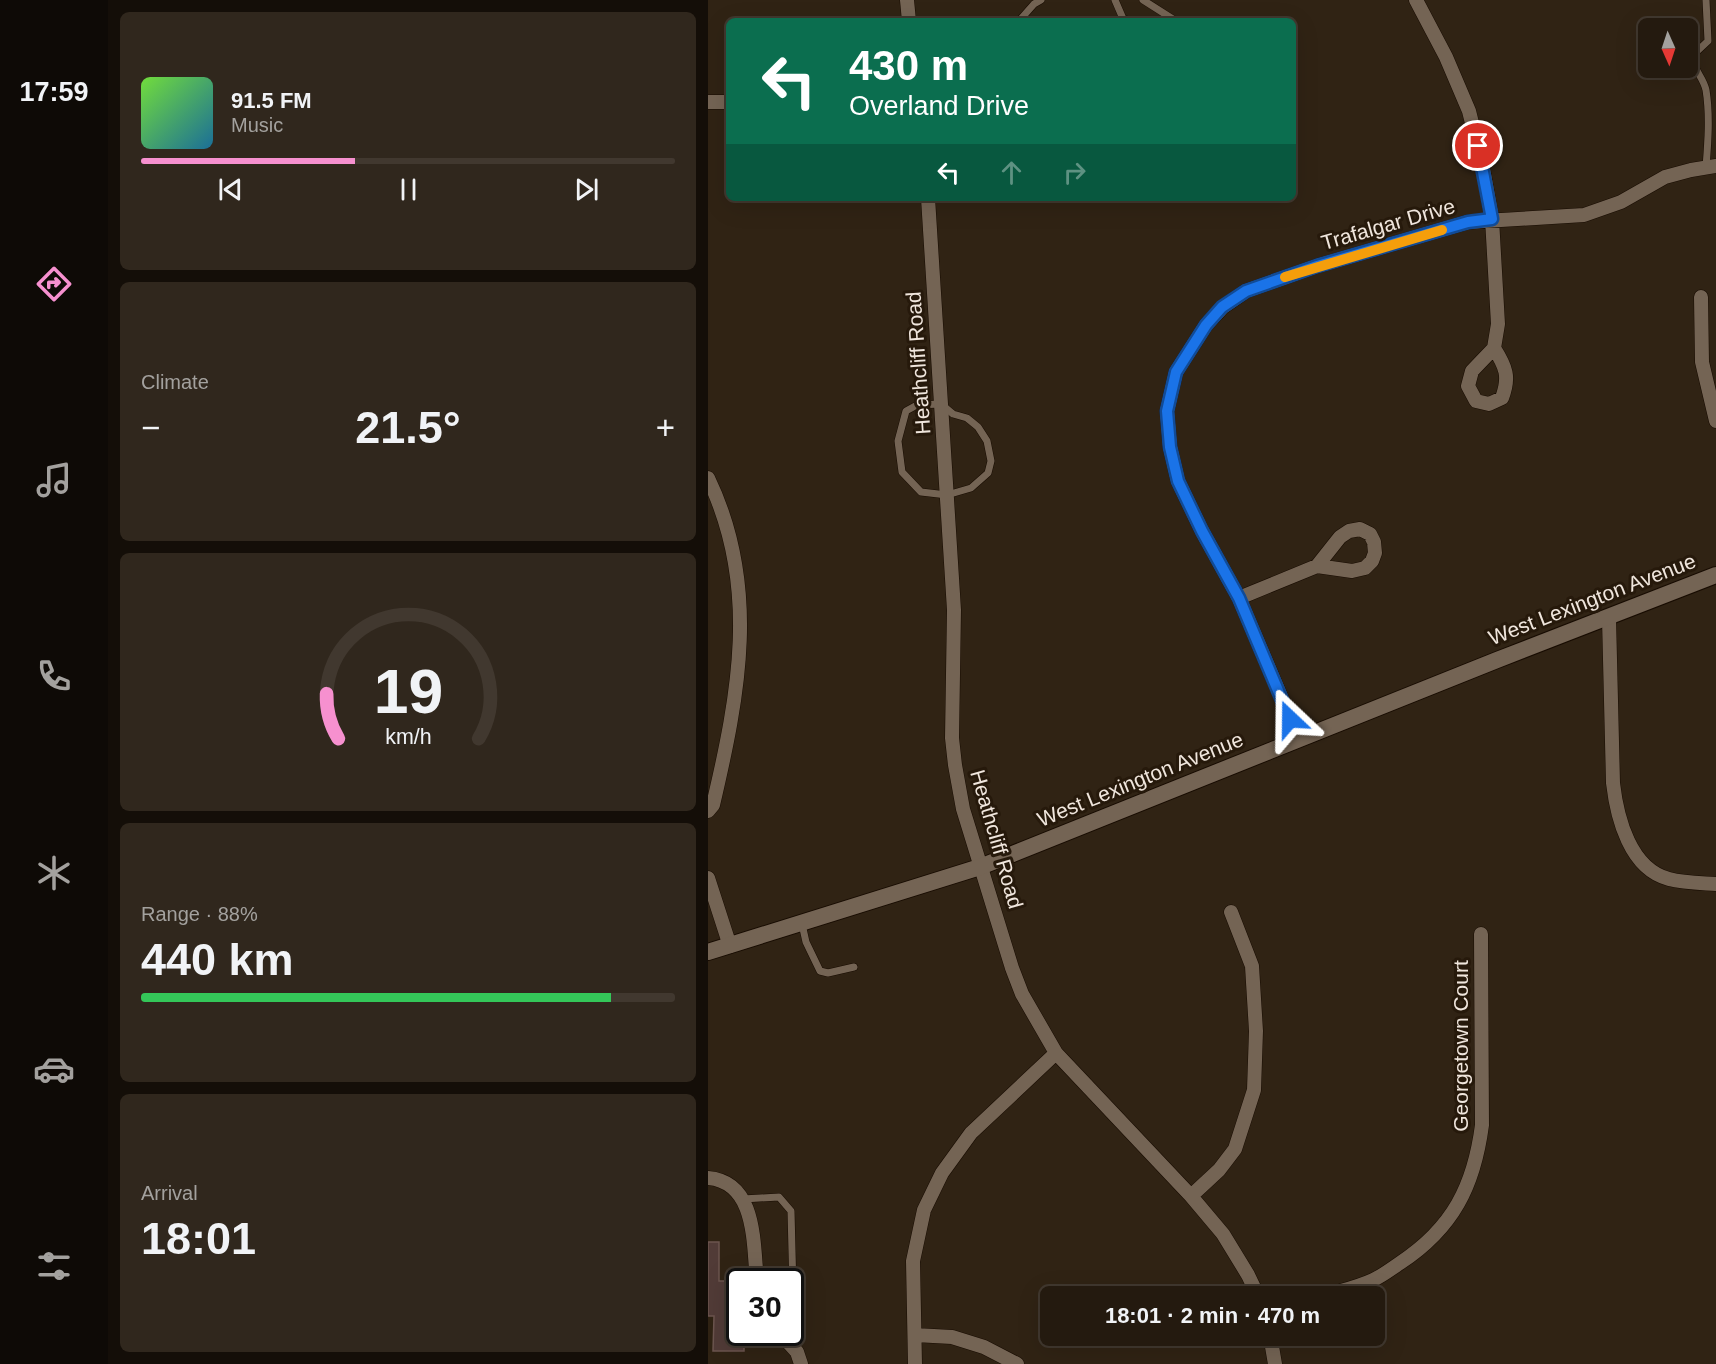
<!DOCTYPE html>
<html lang="en">
<head>
<meta charset="utf-8">
<style>
  :root { --surface:#241a0f; --page:#30271d; --text:#f1f3f6; --muted:#a3a19e; --line:#41382f; --accent:#f690cf }
  body { margin:0; font-family:Helvetica,sans-serif; background:var(--page); color:var(--text); height:100vh; display:flex; flex-direction:column; font-size:22px; white-space:nowrap }
  * { box-sizing:border-box; margin:0 }
  p { font-size:20px; color:var(--muted) }
  .icon { flex:none; width:33px; height:33px; fill:none; stroke:currentColor; stroke-width:2; stroke-linecap:round; stroke-linejoin:round }
  .map { position:relative; flex:1; overflow:hidden }
  .drawer { display:flex; flex-direction:column; gap:12px; padding:12px; background:#140e08; width:600px }
  .drawer>* { flex:none }
  .guide { position:absolute; left:18px; top:18px; width:570px; height:183px; border-radius:9px; box-shadow:0 6px 24px #0002,0 0 0 2px var(--line); background:#0b6e4f; color:#fff; overflow:hidden }
  .needle { width:39px; rotate:177deg }
  .fabs { position:absolute; left:930px; top:18px; display:grid; gap:12px }
  .fabs a { display:grid; place-items:center; width:60px; height:60px; border-radius:9px; background:var(--surface); box-shadow:0 6px 24px #0002,0 0 0 2px var(--line); font-size:30px }
  .speed { position:absolute; left:18px; top:1268px; display:flex; gap:12px; font-size:30px; font-weight:700; text-align:center }
  .speed>* { display:grid; place-content:center; width:78px; height:78px; border-radius:50%; background:var(--surface); box-shadow:0 6px 24px #0002,0 0 0 2px var(--line); line-height:1 }
  .speed .limit { border:3px solid #111; border-radius:9px; background:#fff; color:#111 }
  .pin { position:absolute; display:grid; place-items:center; width:51px; height:51px; color:#fff; margin:-26px; border:3px solid #fff; border-radius:50%; box-shadow:0 2px 6px #0007 }
  .me { position:absolute; width:66px; margin:-33px; rotate:337deg; stroke-linejoin:round; filter:drop-shadow(0 0 4px #0008) }
  .turn { display:flex; align-items:center; gap:21px; height:126px; padding:0 24px; font-size:27px }
  .turn .icon { width:78px; height:78px; stroke-width:2.5 }
  .turn b { display:block; font-size:42px; line-height:51px }
  .lanes { display:flex; align-items:center; height:57px; padding:0 24px; background:#0003; justify-content:center; gap:30px; direction:ltr }
  .lanes .off { opacity:.35 }
  .big { font-size:45px; font-weight:700; line-height:1.1 }
  .drawer .card { flex:1; display:flex; flex-direction:column; justify-content:center; gap:9px; min-width:0; padding:0 21px; border-radius:9px; background:var(--page) }
  .drawer .dial { align-items:center; gap:0 }
  .dial svg { height:156px; overflow:visible; fill:none; stroke:var(--line); stroke-width:7; stroke-linecap:round; text-anchor:middle }
  .dial text { fill:var(--text); stroke:none }
  .song { display:flex; align-items:center; gap:18px }
  .cover { width:72px; height:72px; border-radius:9px; background:linear-gradient(135deg,hsl(100 70% 55%),hsl(200 70% 35%)) }
  .played { height:6px; border-radius:3px; background:linear-gradient(90deg,var(--accent) 40%,var(--line) 40%) }
  .keys { display:flex; justify-content:space-around; direction:ltr }
  .heat { display:flex; justify-content:space-between; align-items:center; font-size:33px; direction:ltr }
  .charge { height:9px; border-radius:4px; background:linear-gradient(90deg,#34c759 88%,var(--line) 0) }
  .trip { position:absolute; left:332px; top:1286px; width:345px; height:60px; border-radius:9px; background:var(--surface); box-shadow:0 6px 24px #0002,0 0 0 2px var(--line); font-weight:700; line-height:60px; text-align:center }
  main { display:flex; flex:1; min-height:0 }
  .menu { display:flex; flex-direction:column; width:108px; justify-content:space-around; align-items:center; background:#0e0a06; color:var(--muted) }
  .menu .icon { width:42px; height:42px }
  .menu .current { color:var(--accent) }
  .menu b { font-size:27px; color:var(--text) }
  .map>svg:first-child { display:block }
</style>
</head>
<body>
<main>
<nav class="menu">
<b>17:59</b>
<svg class="icon current" aria-label="directions" viewBox="0 0 24 24"><path d="M12 3l9 9-9 9-9-9zM9 14v-3h6M13 9l2 2-2 2"/></svg>
<svg class="icon" aria-label="music" viewBox="0 0 24 24"><path d="M9 18V5l10-2v13"/><circle cx="6" cy="18" r="3"/><circle cx="16" cy="16" r="3"/></svg>
<svg class="icon" aria-label="phone" viewBox="0 0 24 24"><path d="M5 4h4l2 5-3 2q2 4 5 5l2-3 5 2v4C11 20 4 13 5 4z"/></svg>
<svg class="icon" aria-label="climate" viewBox="0 0 24 24"><path d="M12 3v18M4 7l16 10M4 17L20 7"/></svg>
<svg class="icon" aria-label="car" viewBox="0 0 24 24"><path d="M5 17H2v-5l4-1 3-4h7l3 4 3 1v5h-3M9 17h6M6 11h13"/><circle cx="7" cy="17" r="2"/><circle cx="17" cy="17" r="2"/></svg>
<svg class="icon" aria-label="filters" viewBox="0 0 24 24"><path d="M4 7h16M4 17h16"/><circle cx="9" cy="7" r="2"/><circle cx="15" cy="17" r="2"/></svg>
</nav>
<section class="drawer">
<div class="card">
<div class="song"><i class="cover"></i><div><b>91.5 FM</b><p>Music</p></div></div>
<div class="played"></div>
<div class="keys"><svg class="icon" aria-label="previous" viewBox="0 0 24 24"><path d="M18 5L8 12l10 7zM5 5v14"/></svg><svg class="icon" aria-label="pause" viewBox="0 0 24 24"><path d="M8 5v14M16 5v14"/></svg><svg class="icon" aria-label="next" viewBox="0 0 24 24"><path d="M6 5l10 7-10 7zM19 5v14"/></svg></div>
</div>
<div class="card"><p>Climate</p>
<div class="heat"><a>−</a><b class="big">21.5°</b><a>+</a></div>
</div>
<div class="card dial"><svg viewBox="0 0 100 80">
<path d="M14 69A42 42 0 1 1 86 69"/>
<path d="M14 69A42 42 0 0 1 8 46" stroke="#f690cf"/>
<text x="50" y="56" font-size="32" font-weight="700">19</text>
<text x="50" y="72" font-size="11">km/h</text>
</svg></div>
<div class="card"><p>Range · 88%</p><b class="big">440 km</b><div class="charge"></div></div>
<div class="card"><p>Arrival</p><b class="big">18:01</b></div>
</section>
<div class="map">
<svg width="1008" height="1364" viewBox="0 0 1008 1364">
  <rect width="100%" height="100%" fill="#302314"/>
  <path fill="#513b37" stroke="#6c554f" stroke-width="1.5" d="M 0,1242 L 11,1242 L 11,1281 L 32,1281 L 32,1332 L 36,1332 L 36,1351 L 5,1351 L 6,1316 L 0,1316 Z"/>
  <g fill="none" stroke-linecap="round" stroke-linejoin="round">
    <defs>
      <path id="service" d="M 407,0 L 416,21
        M 435,0 L 468,21
        M 415,19 L 424,21
        M 311,21 L 326,4 L 333,0
        M 998,167 C 1000,142 1002,115 998,90 C 995,76 985,71 985,55 L 1000,41 L 998,0
        M 233,404 L 245,414 L 259,418 L 270,427 L 279,441 L 283,461 L 280,473 L 263,488 L 239,495 L 213,492 L 194,472 L 190,441 L 198,411 L 209,405 Z
        M 94,924 L 98,942 L 112,971 L 120,973 L 146,967
        M 35,1199 L 71,1197 L 83,1211 L 85,1290 L 82,1290
        M 85,1290 L 86,1348"/>
      <path id="minor" d="M 199,0 L 201,21
        M 708,0 L 738,57 L 761,111 L 774,163 L 784,219 L 790,324 L 786,348 L 764,371 L 760,386 L 768,401 L 781,404 L 794,398 C 802,377 798,367 786,348
        M 0,102 L 21,102
        M 220,198 L 246,610 L 244,738 L 247,765 L 255,809 L 304,968 L 314,994 L 348,1053 L 483,1196 L 515,1234 L 540,1275 L 550,1296
        M 993,297 L 994,362 L 1008,421
        M 0,478 C 52,586 31,694 5,805 L 0,811
        M 531,598 L 609,566 L 644,571 L 657,568 L 664,561 L 667,553 L 666,542 L 662,534 L 652,529 L 641,531 L 632,537 L 609,566
        M 901,618 L 905,783 C 909,818 922,869 961,879 C 976,883 993,883 1008,884
        M 591,739 L 531,598 L 494,531 L 470,481 L 462,447 L 459,411 L 468,372 L 498,325 L 515,307 L 538,291 L 609,266 L 760,222 L 876,215 L 913,202 L 957,177 L 983,170 L 1008,166
        M 0,878 L 22,946
        M 0,1178 C 49,1182 45,1244 49,1281
        M 483,1196 L 511,1170 L 527,1149 L 546,1090 L 548,1031 L 544,966 L 523,912
        M 616,1296 C 632,1291 650,1287 665,1280 C 674,1276 683,1269 692,1263 C 745,1228 766,1186 774,1125 L 773,934
        M 71,1332 L 89,1352 L 93,1364
        M 207,1335 L 244,1337 L 276,1347 L 309,1364
        M 562,1335 L 567,1364
        M 207,1364 L 205,1261 L 216,1210 L 234,1173 L 263,1133 L 348,1053"/>
      <path id="tertiary" d="M 0,952 L 272,867 L 789,660 L 1008,575"/>
    </defs>
    <use href="#service" stroke="#180c02" stroke-width="8"/>
    <use href="#minor" stroke="#180c02" stroke-width="15"/>
    <use href="#tertiary" stroke="#180c02" stroke-width="18"/>
    <use href="#service" stroke="#746454" stroke-width="7"/>
    <use href="#minor" stroke="#746454" stroke-width="14"/>
    <use href="#tertiary" stroke="#746454" stroke-width="16"/>
  </g>
  <g fill="none" stroke-linecap="round" stroke-linejoin="round">
    <defs>
      <path id="route" d="M 582,719 L 531,598 L 494,531 L 470,481 L 462,447 L 459,411 L 468,372 L 498,325 L 514,307 L 538,291 L 609,266 L 760,222 L 784,219 L 770,146"/>
    </defs>
    <use href="#route" stroke="#114b97" stroke-width="15"/>
    <use href="#route" stroke="#1a73e8" stroke-width="10"/>
    <path stroke="#f59e0b" stroke-width="10" d="M 577,277 L 734,230"/>
  </g>
  <g text-anchor="middle" dominant-baseline="central" stroke-width="6" stroke-linejoin="round" paint-order="stroke">
    <g font-size="21" fill="#f0e6dd" stroke="#26190b">
      <text transform="translate(680 224) rotate(-16)">Trafalgar Drive</text>
      <text transform="translate(210 363) rotate(-94)">Heathcliff Road</text>
      <text transform="translate(884 599) rotate(-21)">West Lexington Avenue</text>
      <text transform="translate(432 779) rotate(-22)">West Lexington Avenue</text>
      <text transform="translate(289 839) rotate(74)">Heathcliff Road</text>
      <text transform="translate(752 1046) rotate(-90)">Georgetown Court</text>
    </g>
  </g>
</svg>
<div class="fabs">
<a><svg class="needle" viewBox="-14 -14 28 28"><path d="M0-13l5 13h-10z" fill="#e53935"/><path d="M0 13l5-13h-10z" fill="#a3a19e"/></svg></a>
</div>
<div class="speed"><div class="limit">30</div></div>
<div class="pin" style="left:770px;top:146px;background:#d93025"><svg class="icon" aria-label="arrive" viewBox="0 0 24 24"><path d="M6 21V4h12l-3 4 3 4H6"/></svg></div>
<svg class="me" style="left:582px;top:719px" viewBox="-20 -20 40 40"><path d="M0-17L14 15 0 8-14 15z" fill="#1a73e8" stroke="#fff" stroke-width="4"/></svg>
<div class="trip">18:01 · 2 min · 470 m</div>
<div class="guide">
<div class="turn"><svg class="icon" aria-label="left" viewBox="0 0 24 24"><path d="M17 20v-9H6M10 6l-5 5 5 5"/></svg><div><b>430 m</b>Overland Drive</div></div>
<div class="lanes"><svg class="icon" aria-label="left" viewBox="0 0 24 24"><path d="M17 20v-9H6M10 6l-5 5 5 5"/></svg><svg class="icon off" aria-label="ahead" viewBox="0 0 24 24"><path d="M12 20V5M6 11l6-6 6 6"/></svg><svg class="icon off" aria-label="right" viewBox="0 0 24 24"><path d="M7 20v-9h11M14 6l5 5-5 5"/></svg></div>
</div>
</div>
</main>
</body>
</html>
